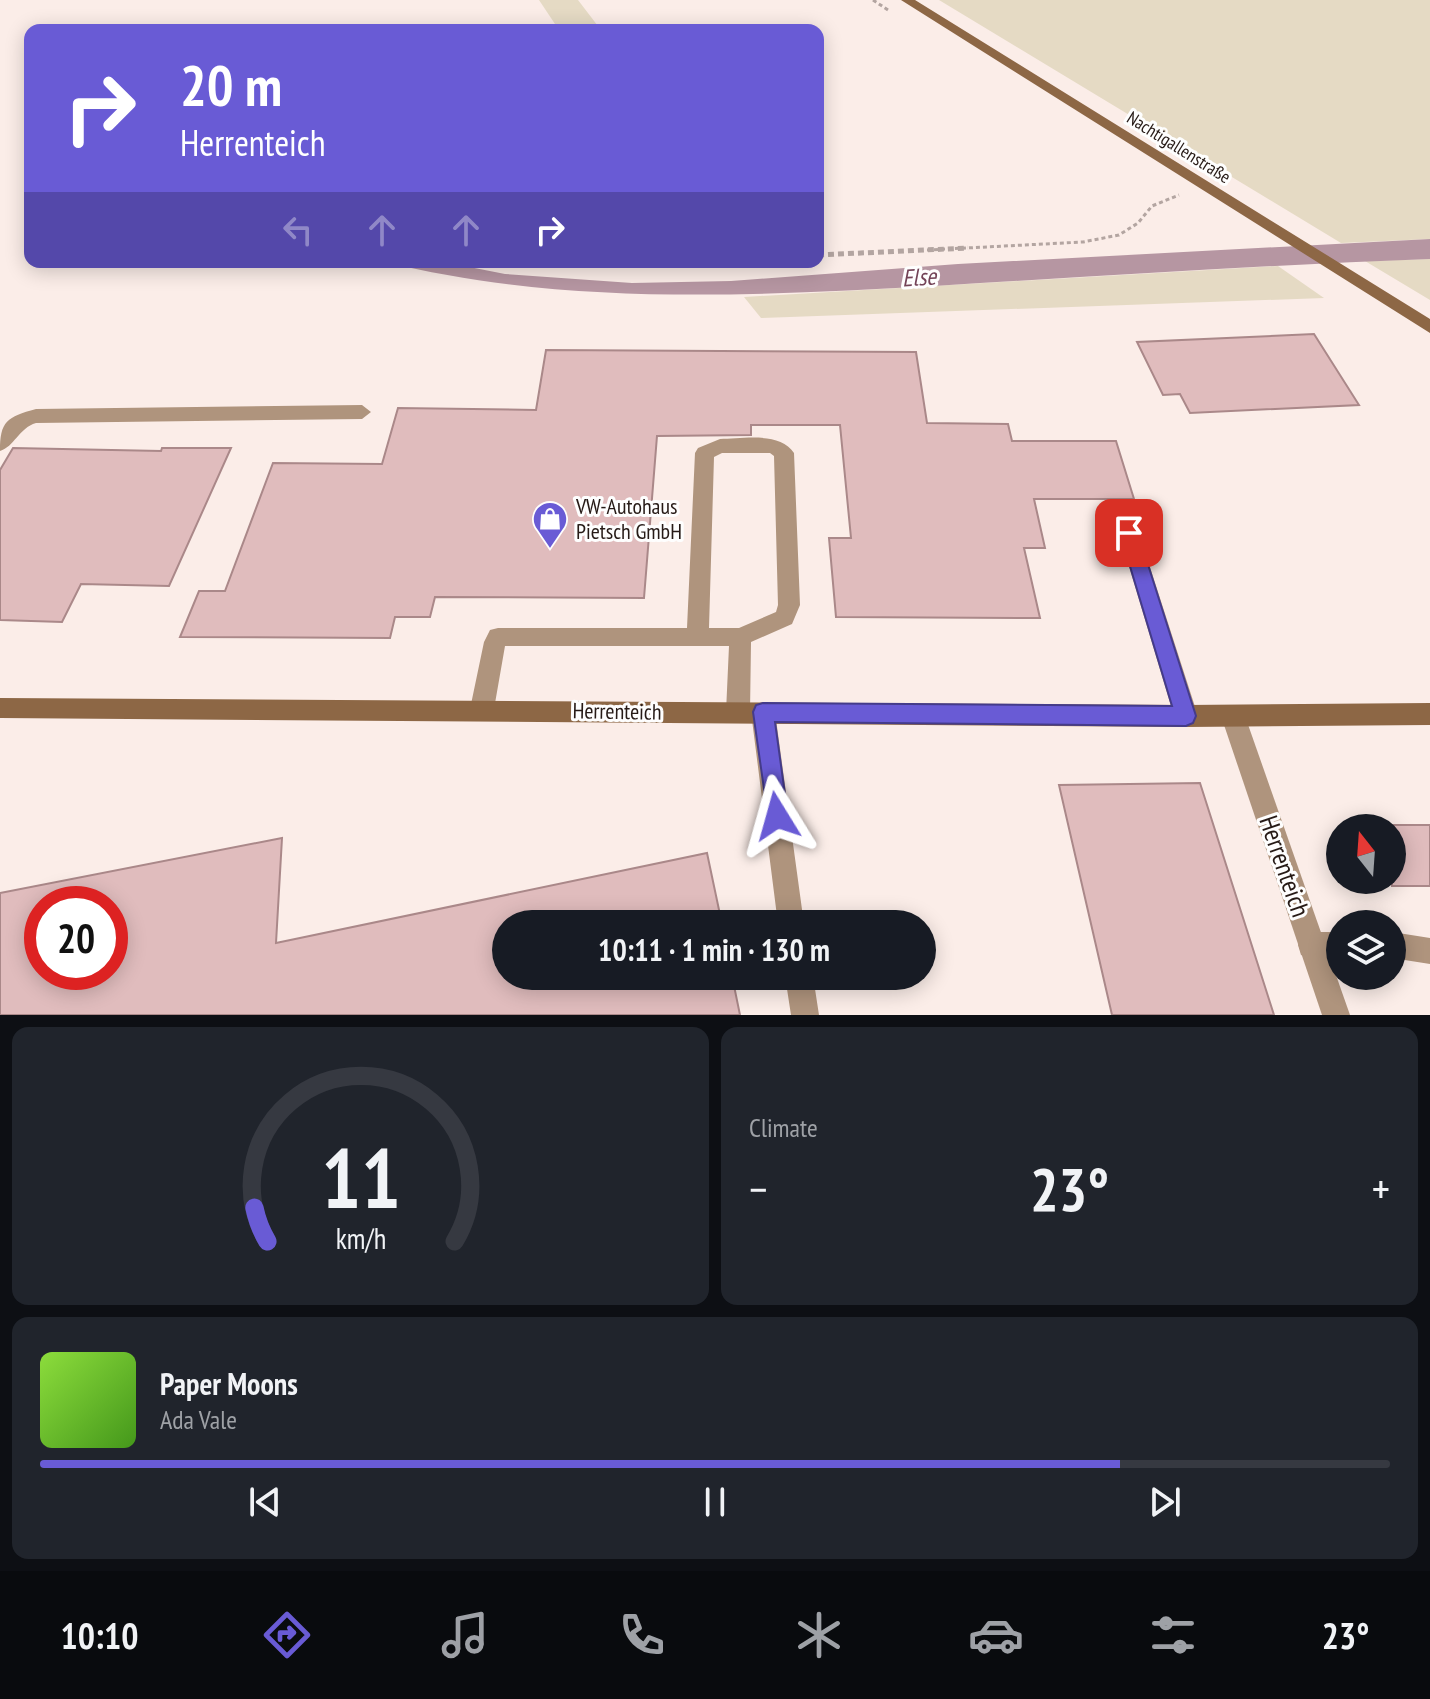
<!DOCTYPE html>
<html lang="en">
<head>
<meta charset="utf-8">
<style>
  :root { --surface:#171b24; --page:#20242c; --text:#f1f3f6; --muted:#9ea1a6; --line:#363941; --accent:#695bd5 }
  body { margin:0; font-family:"PT Sans Narrow",sans-serif; background:var(--page); color:var(--text); height:100vh; display:flex; flex-direction:column; font-size:30px; white-space:nowrap }
  * { box-sizing:border-box; margin:0 }
  p { font-size:26px; color:var(--muted) }
  .icon { flex:none; width:44px; height:44px; fill:none; stroke:currentColor; stroke-width:2; stroke-linecap:round; stroke-linejoin:round }
  .map { position:relative; height:1015px; overflow:hidden }
  .panel { display:flex; flex-direction:column; gap:12px; padding:12px; background:#0d0f14; flex:1 }
  .panel>* { flex:none }
  .guide { position:absolute; left:24px; top:24px; width:800px; height:244px; border-radius:16px; box-shadow:0 4px 20px #0003; background:#695bd5; color:#fff; overflow:hidden }
  .needle { width:52px; rotate:343deg }
  .tools { position:absolute; left:1326px; top:814px; display:grid; gap:16px }
  .tools a { display:grid; place-items:center; width:80px; height:80px; border-radius:50%; background:var(--surface); box-shadow:0 4px 20px #0003; font-size:40px }
  .speed { position:absolute; left:24px; top:886px; display:flex; gap:16px; font-size:40px; font-weight:700; text-align:center }
  .speed>* { display:grid; place-content:center; width:104px; height:104px; border-radius:50%; background:var(--surface); box-shadow:0 4px 20px #0003; line-height:1 }
  .speed .limit { border:12px solid #d22; background:#fff; color:#111 }
  .pin { position:absolute; display:grid; place-items:center; width:68px; height:68px; color:#fff; margin:-34px; border-radius:16px; box-shadow:0 4px 12px #0006 }
  .me { position:absolute; width:88px; margin:-44px; rotate:352deg; stroke-linejoin:round; filter:drop-shadow(0 0 6px #0008) }
  .turn { display:flex; align-items:center; gap:28px; height:168px; padding:0 24px; font-size:36px }
  .turn .icon { width:104px; height:104px; stroke-width:2.5 }
  .turn b { display:block; font-size:56px; line-height:68px }
  .lanes { display:flex; align-items:center; height:76px; padding:0 24px; background:#0003; justify-content:center; gap:40px; direction:ltr }
  .lanes .off { opacity:.35 }
  .big { font-size:60px; font-weight:700; line-height:1.1 }
  .panel .widget { flex:1; display:flex; flex-direction:column; justify-content:center; gap:12px; min-width:0; padding:0 28px; border-radius:16px; background:var(--page) }
  .panel .dial { align-items:center; gap:0 }
  .dial svg { height:208px; overflow:visible; fill:none; stroke:var(--line); stroke-width:7; stroke-linecap:round; text-anchor:middle }
  .dial text { fill:var(--text); stroke:none }
  .song { display:flex; align-items:center; gap:24px }
  .cover { width:96px; height:96px; border-radius:12px; background:linear-gradient(135deg,hsl(90 70% 55%),hsl(100 70% 35%)) }
  .played { height:8px; border-radius:4px; background:linear-gradient(90deg,var(--accent) 80%,var(--line) 80%) }
  .keys { display:flex; justify-content:space-around; direction:ltr }
  .heat { display:flex; justify-content:space-between; align-items:center; font-size:44px; direction:ltr }
  .panel .tiles { flex:1; display:grid; gap:12px; grid-template-columns:1fr 1fr }
  .widget:last-child { grid-column:span 2 }
  .trip { position:absolute; left:492px; top:910px; width:444px; height:80px; border-radius:40px; background:var(--surface); box-shadow:0 4px 20px #0003; font-weight:700; line-height:80px; text-align:center }
  .dock { display:flex; height:128px; justify-content:space-around; align-items:center; background:#090b0e; color:var(--muted) }
  .dock .icon { width:56px; height:56px }
  .dock .active { color:var(--accent) }
  .dock b { font-size:36px; color:var(--text) }
  .map>svg:first-child { display:block }
</style>
</head>
<body>
<div class="map">
<svg width="1430" height="1015" viewBox="0 0 1430 1015">
  <rect width="100%" height="100%" fill="#fbede8"/>
  <path fill="#e5dac4" d="M 539,0 L 578,0 L 601,30 L 559,30 Z
    M 939,0 L 1430,0 L 1430,239 L 1341,243 Z
    M 1430,259 L 1430,300 L 1365,261 Z
    M 1278,266 L 1324,298 L 761,318 L 744,297 Z"/>
  <path fill="#b696a2" d="M 1430,239 L 1430,259 C 1264,265 1099,276 934,286 C 750,296 566,306 385,262 L 444,262 L 505,274 L 632,283 L 731,281 L 958,264 Z"/>
  <path fill="#e0bcbd" stroke="#aa8889" stroke-width="2" fill-rule="evenodd" d="M 1314,334 L 1359,405 L 1190,413 L 1180,394 L 1163,395 L 1137,342 Z
    M 546,350 L 916,352 L 927,423 L 1008,424 L 1012,441 L 1116,441 L 1134,499 L 1034,499 L 1045,548 L 1024,548 L 1040,618 L 836,617 L 829,538 L 851,538 L 840,425 L 751,425 L 751,435 L 657,436 L 644,598 L 435,597 L 430,617 L 395,617 L 390,638 L 180,637 L 199,591 L 225,591 L 273,463 L 382,464 L 398,408 L 536,410 Z
    M 13,448 L 161,451 L 162,448 L 231,448 L 169,586 L 81,584 L 62,622 L 0,620 L 0,470 Z
    M 1200,783 L 1274,1015 L 1112,1015 L 1059,785 Z
    M 1392,825 L 1430,825 L 1430,886 L 1392,886 Z
    M 282,838 L 276,943 L 707,853 L 722,924 L 506,924 L 506,976 L 732,976 L 740,1015 L 0,1015 L 0,893 ZM 42,904 L 110,904 L 110,972 L 42,972 Z"/>
  <g fill="none" stroke-linecap="round" stroke-linejoin="round">
    <path stroke="#b3a5a1" stroke-width="3" stroke-dasharray="4 3" stroke-linecap="butt" d="M 873,0 L 888,10
      M 927,250 L 1083,242 L 1119,235 L 1138,223 L 1152,206 L 1179,195"/>
    <path stroke="#b3a5a1" stroke-width="5" stroke-dasharray="6 4" stroke-linecap="butt" d="M 818,255 L 968,248"/>
    <path fill="#af947d" fill-rule="evenodd" d="M 362,405 L 371,412 L 362,419 L 36,423 C 19,428 14,447 0,451 C 0,421 7,417 36,409 Z
      M 720,439 C 742,439 780,431 794,453 L 800,605 L 792,624 L 751,642 L 750,712 L 746,719 L 738,722 L 730,719 L 726,712 L 729,646 L 505,646 L 494,709 L 490,716 L 482,719 L 474,716 L 470,709 L 484,642 L 490,630 L 498,628 L 687,628 L 695,453 L 698,448 ZM 722,453 L 770,453 L 774,456 L 778,605 L 776,612 L 739,628 L 709,628 L 714,457 Z
      M 1129,525 L 1136,527 L 1139,533 L 1198,716 L 1194,723 L 1186,727 L 1178,723 L 1174,716 L 1119,533 L 1122,527 Z
      M 763,702 L 771,705 L 775,712 L 804,924 L 778,924 L 751,712 L 755,705 Z
      M 1311,932 L 1340,932 L 1340,958 L 1311,958 L 1301,955 L 1298,945 L 1301,935 Z
      M 1392,932 L 1430,938 L 1430,964 L 1392,958 Z
      M 785,976 L 813,976 L 819,1015 L 791,1015 Z"/>
    <path fill="#af947d" fill-rule="evenodd" d="M 1233,705 L 1241,709 L 1245,716 L 1350,1015 L 1322,1015 L 1221,716 L 1225,709 Z"/>
    <path fill="#8d6745" fill-rule="evenodd" d="M 901,0 L 915,0 L 1430,319 L 1430,333 Z
      M 0,698 L 1186,705 L 1430,703 L 1430,725 L 1186,727 L 0,718 Z"/>
  </g>
  <path fill="#695bd5" stroke="#443b8a" stroke-width="2" d="M 1129,525 L 1138,533 L 1196,716 L 1193,723 L 1186,726 L 775,722 L 788,816 L 785,824 L 777,827 L 769,824 L 753,712 L 756,705 L 763,703 L 1172,706 L 1120,533 Z"/>
  <defs>
    <symbol id="shop-pin" viewBox="-11 -11 22 30"><path d="M0 17L-7.5 6A9.5 9.5 0 1 1 7.5 6Z" fill="#695bd5" stroke="#fefefe"/><path d="M-5-2.5h2.3a2.7 3.5 0 0 1 5.4 0H5L5.5 6h-11ZM-1.5-2.5h3a1.5 2.3 0 0 0-3 0Z" fill="#fff"/></symbol>
  </defs>
  <g fill-rule="evenodd">
    <use href="#shop-pin" x="530" y="499" width="40" height="54"/>
  </g>
  <g text-anchor="middle" dominant-baseline="central" stroke-width="6" stroke-linejoin="round" paint-order="stroke">
    <g font-size="18" fill="#261a16" stroke="#fefefe">
      <text transform="translate(1179 147) rotate(32)">Nachtigallenstraße</text>
    </g>
    <g font-size="22" fill="#261a16" stroke="#fefefe" text-anchor="start">
      <text x="576" y="506">VW-Autohaus<tspan x="576" dy="25">Pietsch GmbH</tspan></text>
    </g>
    <g font-size="22" fill="#261a16" stroke="#fefefe">
      <text transform="translate(617 711) rotate(1)">Herrenteich</text>
    </g>
    <g font-size="24" font-style="italic" fill="#734357" stroke="#fefefe">
      <text transform="translate(919 277) rotate(-3)">Else</text>
    </g>
    <g font-size="26" fill="#261a16" stroke="#fefefe">
      <text transform="translate(1285 866) rotate(71)">Herrenteich</text>
    </g>
  </g>
</svg>
<div class="tools">
<a><svg class="needle" viewBox="-14 -14 28 28"><path d="M0-13l5 13h-10z" fill="#e53935"/><path d="M0 13l5-13h-10z" fill="#9ea1a6"/></svg></a>
<a><svg class="icon" aria-label="layers" viewBox="0 0 24 24"><path d="M12 4l9 5-9 5-9-5zM3 14l9 5 9-5"/></svg></a>
</div>
<div class="speed"><div class="limit">20</div></div>
<div class="pin" style="left:1129px;top:533px;background:#d93025"><svg class="icon" aria-label="arrive" viewBox="0 0 24 24"><path d="M6 21V4h12l-3 4 3 4H6"/></svg></div>
<svg class="me" style="left:777px;top:816px" viewBox="-20 -20 40 40"><path d="M0-17L14 15 0 8-14 15z" fill="#695bd5" stroke="#fff" stroke-width="4"/></svg>
<div class="trip">10:11 · 1 min · 130 m</div>
<div class="guide">
<div class="turn"><svg class="icon" aria-label="right" viewBox="0 0 24 24"><path d="M7 20v-9h11M14 6l5 5-5 5"/></svg><div><b>20 m</b>Herrenteich</div></div>
<div class="lanes"><svg class="icon off" aria-label="left" viewBox="0 0 24 24"><path d="M17 20v-9H6M10 6l-5 5 5 5"/></svg><svg class="icon off" aria-label="ahead" viewBox="0 0 24 24"><path d="M12 20V5M6 11l6-6 6 6"/></svg><svg class="icon off" aria-label="ahead" viewBox="0 0 24 24"><path d="M12 20V5M6 11l6-6 6 6"/></svg><svg class="icon" aria-label="right" viewBox="0 0 24 24"><path d="M7 20v-9h11M14 6l5 5-5 5"/></svg></div>
</div>
</div>
<section class="panel">
<div class="tiles">
<div class="widget dial"><svg viewBox="0 0 100 80">
<path d="M14 69A42 42 0 1 1 86 69"/>
<path d="M14 69A42 42 0 0 1 9 56" stroke="#695bd5"/>
<text x="50" y="56" font-size="32" font-weight="700">11</text>
<text x="50" y="72" font-size="11">km/h</text>
</svg></div>
<div class="widget"><p>Climate</p>
<div class="heat"><a>−</a><b class="big">23°</b><a>+</a></div>
</div>
<div class="widget">
<div class="song"><i class="cover"></i><div><b>Paper Moons</b><p>Ada Vale</p></div></div>
<div class="played"></div>
<div class="keys"><svg class="icon" aria-label="previous" viewBox="0 0 24 24"><path d="M18 5L8 12l10 7zM5 5v14"/></svg><svg class="icon" aria-label="pause" viewBox="0 0 24 24"><path d="M8 5v14M16 5v14"/></svg><svg class="icon" aria-label="next" viewBox="0 0 24 24"><path d="M6 5l10 7-10 7zM19 5v14"/></svg></div>
</div>
</div>
</section>
<nav class="dock">
<b>10:10</b>
<svg class="icon active" aria-label="directions" viewBox="0 0 24 24"><path d="M12 3l9 9-9 9-9-9zM9 14v-3h6M13 9l2 2-2 2"/></svg>
<svg class="icon" aria-label="music" viewBox="0 0 24 24"><path d="M9 18V5l10-2v13"/><circle cx="6" cy="18" r="3"/><circle cx="16" cy="16" r="3"/></svg>
<svg class="icon" aria-label="phone" viewBox="0 0 24 24"><path d="M5 4h4l2 5-3 2q2 4 5 5l2-3 5 2v4C11 20 4 13 5 4z"/></svg>
<svg class="icon" aria-label="climate" viewBox="0 0 24 24"><path d="M12 3v18M4 7l16 10M4 17L20 7"/></svg>
<svg class="icon" aria-label="car" viewBox="0 0 24 24"><path d="M5 17H2v-5l4-1 3-4h7l3 4 3 1v5h-3M9 17h6M6 11h13"/><circle cx="7" cy="17" r="2"/><circle cx="17" cy="17" r="2"/></svg>
<svg class="icon" aria-label="filters" viewBox="0 0 24 24"><path d="M4 7h16M4 17h16"/><circle cx="9" cy="7" r="2"/><circle cx="15" cy="17" r="2"/></svg>
<b>23°</b>
</nav>
</body>
</html>
